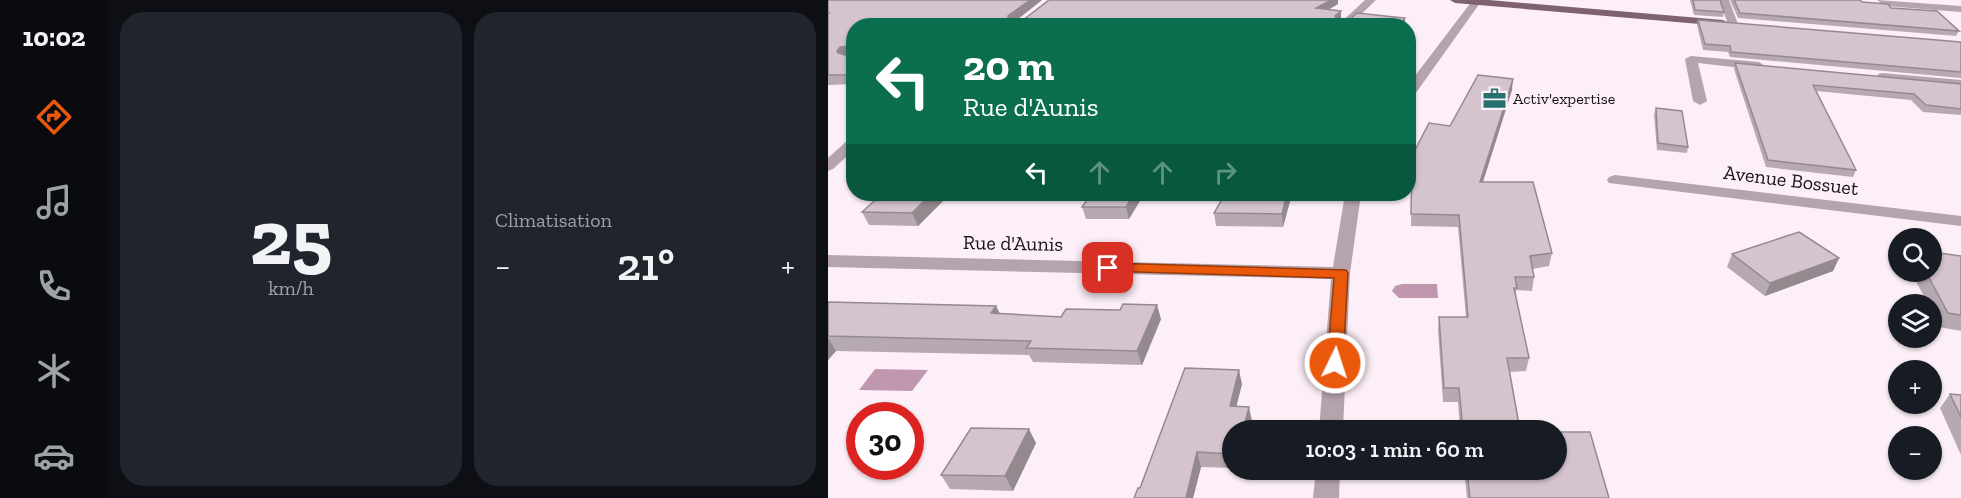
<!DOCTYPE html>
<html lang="fr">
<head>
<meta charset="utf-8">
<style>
  :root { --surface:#171b24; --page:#20242c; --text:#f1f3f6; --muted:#9ea1a6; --accent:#ea580c }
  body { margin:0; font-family:"Zilla Slab",serif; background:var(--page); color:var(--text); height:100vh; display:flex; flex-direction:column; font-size:22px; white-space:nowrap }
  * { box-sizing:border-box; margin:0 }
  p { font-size:20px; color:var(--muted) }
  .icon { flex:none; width:33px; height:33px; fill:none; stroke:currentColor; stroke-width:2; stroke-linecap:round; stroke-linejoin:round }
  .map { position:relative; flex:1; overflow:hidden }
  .details { display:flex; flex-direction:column; gap:12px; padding:12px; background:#0d0f14; width:720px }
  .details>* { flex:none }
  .hud { position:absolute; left:18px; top:18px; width:570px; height:183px; border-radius:24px; box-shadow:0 2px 4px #0004; background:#0b6e4f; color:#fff; overflow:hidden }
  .controls { position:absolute; left:1060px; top:228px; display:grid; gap:12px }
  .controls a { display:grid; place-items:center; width:54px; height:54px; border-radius:50%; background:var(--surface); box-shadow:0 2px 4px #0004; font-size:30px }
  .speed { position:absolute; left:18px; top:402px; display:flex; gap:12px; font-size:30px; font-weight:700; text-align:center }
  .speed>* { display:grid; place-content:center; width:78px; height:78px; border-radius:50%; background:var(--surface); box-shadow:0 2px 4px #0004; line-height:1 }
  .speed .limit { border:9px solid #d22; background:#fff; color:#111 }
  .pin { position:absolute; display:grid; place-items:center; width:51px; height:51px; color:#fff; margin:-26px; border-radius:12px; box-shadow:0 3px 9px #0006 }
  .me { position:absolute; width:66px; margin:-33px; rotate:4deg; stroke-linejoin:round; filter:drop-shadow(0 0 4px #0008) }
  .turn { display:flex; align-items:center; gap:21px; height:126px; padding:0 18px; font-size:27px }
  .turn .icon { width:78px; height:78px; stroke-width:2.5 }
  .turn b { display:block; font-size:42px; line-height:51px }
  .lanes { display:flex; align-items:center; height:57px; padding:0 18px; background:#0003; justify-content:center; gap:30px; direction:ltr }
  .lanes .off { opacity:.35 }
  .big { font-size:45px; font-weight:600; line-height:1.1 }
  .details .widget { flex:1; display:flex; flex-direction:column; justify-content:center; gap:9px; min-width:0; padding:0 21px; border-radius:24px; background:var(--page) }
  .details .dial { align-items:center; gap:0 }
  .dial b { font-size:78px; line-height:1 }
  .heat { display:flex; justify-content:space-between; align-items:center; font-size:33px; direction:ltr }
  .details .tiles { flex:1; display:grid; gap:12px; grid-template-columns:repeat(2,1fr) }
  .trip { position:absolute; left:394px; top:420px; width:345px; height:60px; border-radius:30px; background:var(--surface); box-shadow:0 2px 4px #0004; font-weight:600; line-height:60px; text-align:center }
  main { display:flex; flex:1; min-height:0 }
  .menu { display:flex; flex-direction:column; width:108px; justify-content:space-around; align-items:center; background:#090b0e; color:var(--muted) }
  .menu .icon { width:42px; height:42px }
  .menu .selected { color:var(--accent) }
  .menu b { font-size:27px; color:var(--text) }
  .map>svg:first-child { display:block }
</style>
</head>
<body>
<main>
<nav class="menu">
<b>10:02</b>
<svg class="icon selected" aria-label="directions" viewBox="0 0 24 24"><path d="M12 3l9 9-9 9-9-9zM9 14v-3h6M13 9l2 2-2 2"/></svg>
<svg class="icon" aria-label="music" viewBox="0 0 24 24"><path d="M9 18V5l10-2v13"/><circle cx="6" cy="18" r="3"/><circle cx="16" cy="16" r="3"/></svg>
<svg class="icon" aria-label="phone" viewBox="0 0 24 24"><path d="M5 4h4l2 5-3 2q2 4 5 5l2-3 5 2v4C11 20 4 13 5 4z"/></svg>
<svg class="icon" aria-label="climate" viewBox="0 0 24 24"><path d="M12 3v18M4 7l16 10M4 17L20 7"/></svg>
<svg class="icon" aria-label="car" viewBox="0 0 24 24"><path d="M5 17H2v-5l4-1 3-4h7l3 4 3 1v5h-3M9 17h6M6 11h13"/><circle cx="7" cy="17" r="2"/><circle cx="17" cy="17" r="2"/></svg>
</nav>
<section class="details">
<div class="tiles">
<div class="widget dial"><b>25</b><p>km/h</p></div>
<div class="widget"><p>Climatisation</p>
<div class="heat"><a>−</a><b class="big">21°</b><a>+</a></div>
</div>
</div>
</section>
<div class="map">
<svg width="1133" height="498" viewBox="0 0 1133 498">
  <rect width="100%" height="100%" fill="#fdeff7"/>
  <path fill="#bf98b0" d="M 574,284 L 609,284 L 610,298 L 571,298 L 564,291 L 567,286 Z
    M 47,369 L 100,370 L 84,391 L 31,390 Z"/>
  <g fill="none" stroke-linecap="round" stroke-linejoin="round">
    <path fill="#b5a3ae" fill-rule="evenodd" d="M 537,0 L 548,0 L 521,26 L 509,26 Z
      M 891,0 L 901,0 L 910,24 L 909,26 L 900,24 Z
      M 1049,0 L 1133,6 L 1133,12 L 1057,6 Z
      M 644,1 L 652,3 L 585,97 L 580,98 L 580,85 Z
      M 863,56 L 931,62 L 937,66 L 931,70 L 870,63 L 879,101 L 872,105 L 865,101 L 857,59 Z
      M 1054,73 L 1133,80 L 1133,88 L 1050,80 L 1050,74 Z
      M 26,138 L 26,150 L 5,169 L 0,171 L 0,158 L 21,139 Z
      M 787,175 L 1133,216 L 1133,226 L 781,183 L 779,180 L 781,177 Z
      M 517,194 L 533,194 L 522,273 L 515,430 L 491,430 L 503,279 L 0,267 L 0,255 L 505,267 Z
      M 488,470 L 512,470 L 511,498 L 485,498 Z"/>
    <path fill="#7f6174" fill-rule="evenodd" d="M 622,0 L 661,0 L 895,20 L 900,23 L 895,26 L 627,3 Z"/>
  </g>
  <path fill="#b7a9b1" d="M 0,0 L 214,0 L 189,20 L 510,4 L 500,10 L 513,19 L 512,20 L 577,26 L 26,26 L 26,84 L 0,85 Z
    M 862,0 L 892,0 L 896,12 L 895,17 L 866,15 Z
    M 902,0 L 1032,0 L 1034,2 L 1063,8 L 1131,31 L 1128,36 L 910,18 Z
    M 870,20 L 1133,42 L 1133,78 L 902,57 L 900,52 L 875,50 L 869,25 Z
    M 907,63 L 1133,84 L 1133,115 L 1095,112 L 1083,100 L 988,91 L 1028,170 L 1025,177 L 938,167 L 906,69 Z
    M 684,90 L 655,182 L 724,253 L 721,266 L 704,269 L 706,277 L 704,291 L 688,290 L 688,297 L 701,358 L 698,371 L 682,372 L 692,430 L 632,430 L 630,402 L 615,402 L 610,330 L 611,317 L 638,317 L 630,227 L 583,226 L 584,156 Z
    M 828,108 L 860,147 L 859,153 L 829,150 L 826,115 Z
    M 122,194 L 90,226 L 41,225 L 34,212 Z
    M 316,194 L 301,219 L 258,219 L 254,207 Z
    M 464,194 L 455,227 L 388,226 L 386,213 Z
    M 904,254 L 1011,258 L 1005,271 L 937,296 L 899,267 Z
    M 1133,256 L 1133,331 L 1111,327 L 1104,313 L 1104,304 L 1100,304 L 1083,272 L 1104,272 Z
    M 0,302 L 168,306 L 172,314 L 233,317 L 333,319 L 314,365 L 205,362 L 201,355 L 8,351 L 0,360 Z
    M 414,384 L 408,406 L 424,421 L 421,430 L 405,430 L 405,468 L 373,467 L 365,498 L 312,488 Z
    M 1122,394 L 1133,395 L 1133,455 L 1112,408 Z
    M 208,443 L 185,491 L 122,489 L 113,475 Z
    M 636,470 L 729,470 L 781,498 L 639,498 Z"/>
  <path fill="#958990" d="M 202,0 L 214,0 L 183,24 L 180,19 L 180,16 Z
    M 503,0 L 510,0 L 510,4 L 489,16 L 488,8 Z
    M 513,11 L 513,19 L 507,24 L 507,16 Z
    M 577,18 L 577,26 L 571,26 Z
    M 256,21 L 257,26 L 249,26 Z
    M 23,46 L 26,55 L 17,56 L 13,60 L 9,51 L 12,47 Z
    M 685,79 L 684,90 L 651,194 L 652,182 Z
    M 103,194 L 122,194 L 90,226 L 84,213 Z
    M 306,194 L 316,194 L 301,219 L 298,207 Z
    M 459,194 L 464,194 L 455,227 L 454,214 Z
    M 1011,258 L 1005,271 L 937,296 L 942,283 Z
    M 329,305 L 333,319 L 314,365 L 309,351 Z
    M 168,306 L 175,320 L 163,313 Z
    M 0,338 L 8,351 L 0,360 Z
    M 411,370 L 414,384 L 405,420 L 402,406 Z
    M 421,407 L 424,421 L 421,430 L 415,430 Z
    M 201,429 L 208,443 L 185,491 L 177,476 Z
    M 369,452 L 373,467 L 365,498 L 358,498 Z"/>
  <path fill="#d5c4ce" stroke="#958990" stroke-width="1.5" fill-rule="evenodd" d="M 0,0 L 202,0 L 180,16 L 180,19 L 195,20 L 221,0 L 503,0 L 488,8 L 513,11 L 507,16 L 509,20 L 521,20 L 529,13 L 577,18 L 571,26 L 306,26 L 256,21 L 249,26 L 26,26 L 26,75 L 0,75 L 0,14 L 1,13 L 0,13 ZM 23,46 L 23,57 L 10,53 L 9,51 L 12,47 Z
    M 865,0 L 892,0 L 896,12 L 867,10 Z
    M 906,0 L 1032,0 L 1034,2 L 1060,4 L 1063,8 L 1109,11 L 1131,31 L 912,13 Z
    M 870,20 L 1133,42 L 1133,72 L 903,52 L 902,46 L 877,44 Z
    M 907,63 L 1133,84 L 1133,109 L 1098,105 L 1086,94 L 985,85 L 1028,170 L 940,160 Z
    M 650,75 L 685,79 L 652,182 L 705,182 L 724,253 L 702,256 L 706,277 L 687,277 L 689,288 L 686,288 L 701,358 L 679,358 L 692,430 L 635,430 L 631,388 L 616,388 L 611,317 L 640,317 L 631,215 L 583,214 L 584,156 L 601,123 L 622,126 Z
    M 828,108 L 854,111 L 860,147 L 830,143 Z
    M 54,194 L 103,194 L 84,213 L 34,212 Z
    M 263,194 L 306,194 L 298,207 L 254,207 Z
    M 397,194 L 459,194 L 454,214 L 386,213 Z
    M 971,232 L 1011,258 L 942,283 L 904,254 Z
    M 1104,252 L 1133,256 L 1133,315 L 1120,313 L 1098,272 L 1104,272 Z
    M 0,302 L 168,306 L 163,313 L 233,317 L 238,309 L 292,310 L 295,304 L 329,305 L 309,351 L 198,348 L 203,341 L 0,336 Z
    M 357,368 L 411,370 L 402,406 L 421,407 L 415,430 L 405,430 L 405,454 L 369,452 L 358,498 L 306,498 L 310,488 L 312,488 Z
    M 1122,394 L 1133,395 L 1133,417 Z
    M 143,428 L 201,429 L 177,476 L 113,475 Z
    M 729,432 L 762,432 L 781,498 L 642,498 L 639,470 L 729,470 Z"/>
  <path fill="#ea580c" stroke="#983908" stroke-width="1.5" d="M 280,263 L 518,270 L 520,273 L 515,363 L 513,367 L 501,367 L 499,363 L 506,278 L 275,271 L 273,268 Z"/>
  <defs>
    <symbol id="office-bare" viewBox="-9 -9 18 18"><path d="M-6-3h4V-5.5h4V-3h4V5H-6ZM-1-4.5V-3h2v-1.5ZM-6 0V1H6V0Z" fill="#26716d" stroke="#fdeff7" stroke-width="2.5" paint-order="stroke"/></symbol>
  </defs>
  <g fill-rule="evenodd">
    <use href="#office-bare" x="650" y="82" width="33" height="33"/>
  </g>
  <g text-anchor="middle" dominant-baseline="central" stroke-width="6" stroke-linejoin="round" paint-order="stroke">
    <g font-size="16" fill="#191316" stroke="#fdeff7" text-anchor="start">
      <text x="685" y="98">Activ'expertise</text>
    </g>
    <g font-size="20" fill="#191316" stroke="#fdeff7">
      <text transform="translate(963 180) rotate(7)">Avenue Bossuet</text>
      <text transform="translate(185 243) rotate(1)">Rue d'Aunis</text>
    </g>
  </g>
</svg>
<div class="controls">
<a><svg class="icon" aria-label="search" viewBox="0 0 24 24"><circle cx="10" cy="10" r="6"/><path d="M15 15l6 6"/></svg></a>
<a><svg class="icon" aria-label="layers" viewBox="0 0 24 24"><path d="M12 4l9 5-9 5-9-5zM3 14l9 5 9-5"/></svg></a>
<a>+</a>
<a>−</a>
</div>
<div class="speed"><div class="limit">30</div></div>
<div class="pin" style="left:280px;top:268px;background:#d93025"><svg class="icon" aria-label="arrive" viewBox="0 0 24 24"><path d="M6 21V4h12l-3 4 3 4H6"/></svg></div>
<svg class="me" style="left:507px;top:363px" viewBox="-20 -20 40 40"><circle r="17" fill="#ea580c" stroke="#fff" stroke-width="3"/><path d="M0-11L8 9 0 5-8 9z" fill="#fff"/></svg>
<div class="trip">10:03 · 1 min · 60 m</div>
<div class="hud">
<div class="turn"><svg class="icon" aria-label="left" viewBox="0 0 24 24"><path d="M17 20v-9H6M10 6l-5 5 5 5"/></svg><div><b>20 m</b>Rue d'Aunis</div></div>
<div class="lanes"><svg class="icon" aria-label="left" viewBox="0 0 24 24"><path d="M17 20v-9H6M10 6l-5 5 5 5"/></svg><svg class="icon off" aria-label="ahead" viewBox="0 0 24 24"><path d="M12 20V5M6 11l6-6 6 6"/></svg><svg class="icon off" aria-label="ahead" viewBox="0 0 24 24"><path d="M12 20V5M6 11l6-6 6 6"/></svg><svg class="icon off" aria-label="right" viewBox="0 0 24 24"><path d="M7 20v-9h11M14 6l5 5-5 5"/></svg></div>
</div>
</div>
</main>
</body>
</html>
